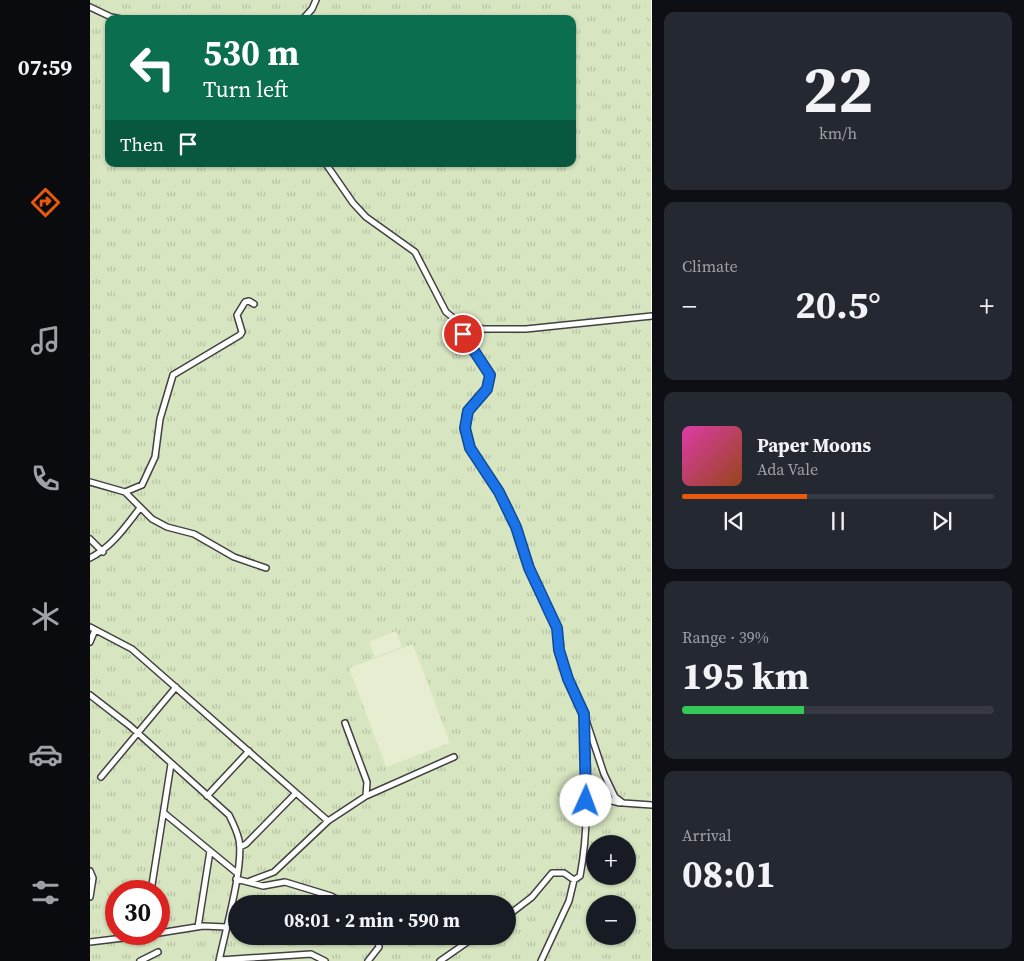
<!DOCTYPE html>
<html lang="en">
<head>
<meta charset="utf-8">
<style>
  :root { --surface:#171b24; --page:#242831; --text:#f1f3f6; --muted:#9ea1a6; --line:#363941; --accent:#ea580c }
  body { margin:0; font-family:"Source Serif 4",serif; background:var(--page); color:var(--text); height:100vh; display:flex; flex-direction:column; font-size:19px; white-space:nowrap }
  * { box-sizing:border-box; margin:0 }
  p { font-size:16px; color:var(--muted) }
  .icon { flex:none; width:28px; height:28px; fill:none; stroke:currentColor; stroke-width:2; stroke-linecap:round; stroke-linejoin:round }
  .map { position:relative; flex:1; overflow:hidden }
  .details { display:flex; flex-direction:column; gap:12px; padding:12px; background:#0d0f14; width:372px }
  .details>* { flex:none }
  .top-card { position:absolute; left:15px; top:15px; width:471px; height:152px; border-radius:10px; box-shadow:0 1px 4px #0004; background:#0b6e4f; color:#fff; overflow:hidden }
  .tools { position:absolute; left:496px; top:835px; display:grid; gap:10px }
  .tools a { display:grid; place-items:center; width:50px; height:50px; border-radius:50%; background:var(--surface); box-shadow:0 1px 4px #0004; font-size:25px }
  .speed { position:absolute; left:15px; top:880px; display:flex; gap:10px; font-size:25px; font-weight:700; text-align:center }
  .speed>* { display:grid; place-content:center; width:65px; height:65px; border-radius:50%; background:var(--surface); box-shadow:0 1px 4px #0004; line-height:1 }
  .speed .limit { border:8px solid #d22; background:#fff; color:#111 }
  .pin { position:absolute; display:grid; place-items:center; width:42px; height:42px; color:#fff; margin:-21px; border:2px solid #fff; border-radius:50%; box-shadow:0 1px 5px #0007 }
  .me { position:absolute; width:55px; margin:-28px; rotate:2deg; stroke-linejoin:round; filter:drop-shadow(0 0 4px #0008) }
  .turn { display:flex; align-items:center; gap:18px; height:105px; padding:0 15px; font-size:22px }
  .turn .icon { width:65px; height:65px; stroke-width:2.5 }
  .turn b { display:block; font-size:35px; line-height:42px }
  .then { display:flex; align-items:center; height:48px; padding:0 15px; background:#0003; gap:10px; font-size:19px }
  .big { font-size:38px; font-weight:700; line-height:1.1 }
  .details .tile { flex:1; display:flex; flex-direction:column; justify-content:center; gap:8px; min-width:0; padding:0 18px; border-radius:10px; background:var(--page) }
  .details .dial { align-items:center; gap:0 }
  .dial b { font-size:65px; line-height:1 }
  .song { display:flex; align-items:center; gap:15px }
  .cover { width:60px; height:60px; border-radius:8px; background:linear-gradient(135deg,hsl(320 70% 55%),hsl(20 70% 35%)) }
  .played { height:5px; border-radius:2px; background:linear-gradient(90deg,var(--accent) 40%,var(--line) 40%) }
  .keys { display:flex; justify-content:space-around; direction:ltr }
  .heat { display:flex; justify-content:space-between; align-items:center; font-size:28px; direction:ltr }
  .charge { height:8px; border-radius:4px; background:linear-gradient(90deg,#34c759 39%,var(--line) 0) }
  .trip { position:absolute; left:138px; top:895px; width:288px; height:50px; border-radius:25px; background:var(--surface); box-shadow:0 1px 4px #0004; font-weight:700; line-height:50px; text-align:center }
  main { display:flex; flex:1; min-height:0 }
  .dock { display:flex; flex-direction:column; width:90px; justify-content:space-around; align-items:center; background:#090b0e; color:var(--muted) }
  .dock .icon { width:35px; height:35px }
  .dock .on { color:var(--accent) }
  .dock b { font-size:22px; color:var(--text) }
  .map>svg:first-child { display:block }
</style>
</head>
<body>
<main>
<nav class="dock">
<b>07:59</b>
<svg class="icon on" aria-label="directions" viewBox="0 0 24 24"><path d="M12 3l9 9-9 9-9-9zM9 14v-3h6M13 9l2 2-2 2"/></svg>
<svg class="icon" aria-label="music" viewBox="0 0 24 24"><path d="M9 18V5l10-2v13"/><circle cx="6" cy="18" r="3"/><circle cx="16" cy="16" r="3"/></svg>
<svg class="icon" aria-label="phone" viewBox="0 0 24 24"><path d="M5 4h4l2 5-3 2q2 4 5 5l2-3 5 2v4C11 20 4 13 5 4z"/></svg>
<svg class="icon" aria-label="climate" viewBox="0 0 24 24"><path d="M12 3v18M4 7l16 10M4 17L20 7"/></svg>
<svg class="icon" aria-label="car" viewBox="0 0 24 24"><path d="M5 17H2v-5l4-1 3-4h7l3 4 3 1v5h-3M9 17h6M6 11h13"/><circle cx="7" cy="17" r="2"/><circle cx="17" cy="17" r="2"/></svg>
<svg class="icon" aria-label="filters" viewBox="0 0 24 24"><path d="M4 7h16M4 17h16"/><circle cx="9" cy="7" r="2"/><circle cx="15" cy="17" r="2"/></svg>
</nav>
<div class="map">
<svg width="562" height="961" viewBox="0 0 562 961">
  <defs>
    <pattern id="grass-tufts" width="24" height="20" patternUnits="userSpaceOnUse" patternTransform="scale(1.25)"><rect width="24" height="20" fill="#d7e5c0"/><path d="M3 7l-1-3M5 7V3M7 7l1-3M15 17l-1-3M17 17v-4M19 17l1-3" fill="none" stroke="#b7c3a4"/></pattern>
  </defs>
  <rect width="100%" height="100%" fill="#fefbf3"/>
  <path fill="url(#grass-tufts)" fill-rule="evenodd" d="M 0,0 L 561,0 L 561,961 L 0,961 ZM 19,19 L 482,19 L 482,164 L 19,164 ZM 505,844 L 538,844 L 538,876 L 505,876 ZM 26,891 L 69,891 L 69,934 L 26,934 ZM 146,904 L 416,904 L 416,936 L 146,936 ZM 505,904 L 538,904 L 538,936 L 505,936 Z"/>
  <path fill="#e6edd0" d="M 306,631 L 312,647 L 285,657 L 279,642 Z
    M 323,644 L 360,743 L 296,767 L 259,668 Z"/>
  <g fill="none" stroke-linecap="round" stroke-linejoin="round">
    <defs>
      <path id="minor" d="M 0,7 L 21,17 L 31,19
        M 213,19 L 222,9 L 226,0
        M 236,164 L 263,203 L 276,217 L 325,252 L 356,312 L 372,325 L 394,329 L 436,329 L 562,316
        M 363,319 L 400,375 L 397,389 L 375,416 L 375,428 L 379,448 L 409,492 L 427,527 L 439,568 L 467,628 L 469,650 L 478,679 L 494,714 L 514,774 L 525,797 L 533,803 L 562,805
        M 0,482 L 35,492 L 52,485 L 65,457 L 70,419 L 83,375 L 150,335 L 152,332 L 147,315 L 155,302 L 159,301 L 164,304
        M 35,492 L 62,519 L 77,527 L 104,534 L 144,557 L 176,568
        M 0,539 L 13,552
        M 0,558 C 22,547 35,527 50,508
        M 0,627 L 42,649 L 238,821
        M 0,642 L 5,630
        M 0,695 L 40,726 L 139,815 C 143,823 147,831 149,840 C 154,866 135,932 129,961
        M 497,776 L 522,801 L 530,803
        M 11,777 L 86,687
        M 117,796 L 159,751
        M 276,796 L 364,757
        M 74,813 L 147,873
        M 150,847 L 156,844 L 206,793
        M 0,871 L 3,878 L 0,897
        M 146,879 L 173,886 L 195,882 L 241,896 L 256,904
        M 160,881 L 184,872 L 238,821 L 276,796 L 277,782 L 255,723
        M 61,891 L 81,764
        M 416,917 L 442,897 L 462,873 L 474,873 L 484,880 L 490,876 C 500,825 496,771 494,719
        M 108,927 L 120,851
        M 69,933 L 113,926 L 136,927
        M 0,942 L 66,934
        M 130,960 L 221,954 L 235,961
        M 50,961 L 68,952
        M 278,961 L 289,947 L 287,936
        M 350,961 L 386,936
        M 451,961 L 479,901 L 484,880"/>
    </defs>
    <use href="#minor" stroke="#424242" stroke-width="8"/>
    <use href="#minor" stroke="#fff" stroke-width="5"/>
  </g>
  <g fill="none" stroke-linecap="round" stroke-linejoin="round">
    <defs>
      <path id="route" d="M 373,334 L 400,375 L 397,389 L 378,411 L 375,428 L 380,448 L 409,492 L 426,527 L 439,568 L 467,628 L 469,650 L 478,679 L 494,714 L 496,801"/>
    </defs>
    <use href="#route" stroke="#114b97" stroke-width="12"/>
    <use href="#route" stroke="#1a73e8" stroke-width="9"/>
  </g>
</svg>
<div class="tools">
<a>+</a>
<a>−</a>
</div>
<div class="speed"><div class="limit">30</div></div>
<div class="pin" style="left:373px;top:334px;background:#d93025"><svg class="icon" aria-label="arrive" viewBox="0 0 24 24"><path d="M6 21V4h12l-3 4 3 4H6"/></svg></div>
<svg class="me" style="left:496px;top:801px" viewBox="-20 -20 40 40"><circle r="19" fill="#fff"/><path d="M0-13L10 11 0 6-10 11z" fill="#1a73e8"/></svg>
<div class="trip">08:01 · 2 min · 590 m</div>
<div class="top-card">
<div class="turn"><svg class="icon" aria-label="left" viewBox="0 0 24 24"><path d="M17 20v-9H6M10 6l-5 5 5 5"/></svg><div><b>530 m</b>Turn left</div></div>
<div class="then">Then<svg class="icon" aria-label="arrive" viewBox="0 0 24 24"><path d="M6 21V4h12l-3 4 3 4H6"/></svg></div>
</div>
</div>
<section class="details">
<div class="tile dial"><b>22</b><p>km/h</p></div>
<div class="tile"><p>Climate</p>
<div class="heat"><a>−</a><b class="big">20.5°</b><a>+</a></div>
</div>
<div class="tile">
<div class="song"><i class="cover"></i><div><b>Paper Moons</b><p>Ada Vale</p></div></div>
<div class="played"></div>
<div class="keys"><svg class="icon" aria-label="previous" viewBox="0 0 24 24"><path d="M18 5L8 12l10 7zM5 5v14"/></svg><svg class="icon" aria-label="pause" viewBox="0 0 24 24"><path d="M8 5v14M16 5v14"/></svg><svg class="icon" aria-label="next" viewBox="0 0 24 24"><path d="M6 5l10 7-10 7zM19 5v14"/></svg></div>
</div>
<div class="tile"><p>Range · 39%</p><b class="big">195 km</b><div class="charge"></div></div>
<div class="tile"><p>Arrival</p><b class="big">08:01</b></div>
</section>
</main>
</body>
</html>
